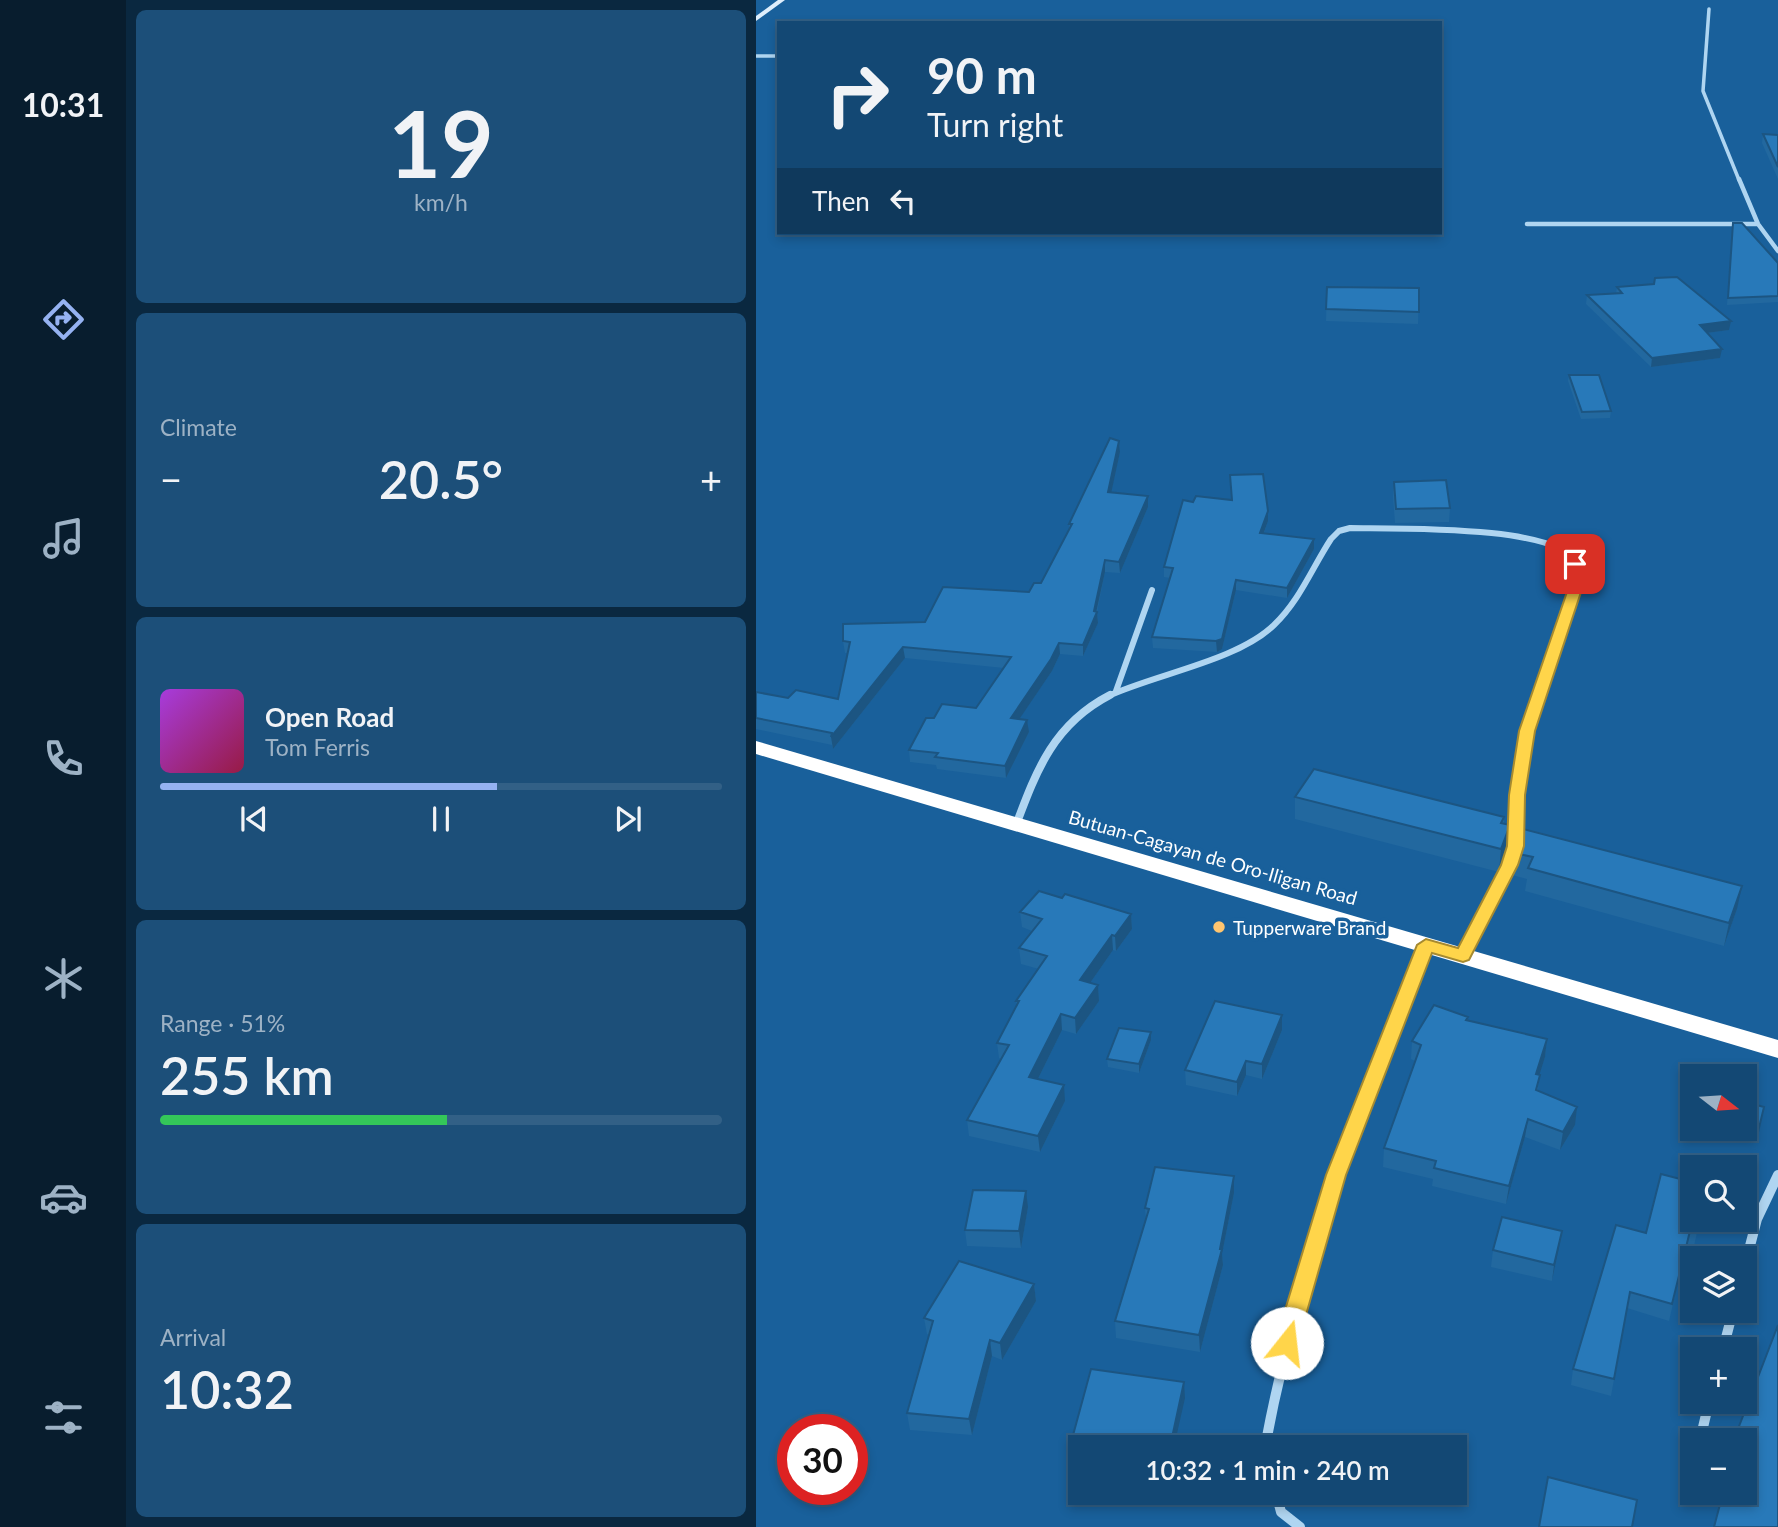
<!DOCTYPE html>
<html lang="en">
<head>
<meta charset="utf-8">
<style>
  :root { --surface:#134874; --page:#1c4f79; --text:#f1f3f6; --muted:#9db2c5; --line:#326086; --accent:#95b2f1 }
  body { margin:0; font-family:Lato,sans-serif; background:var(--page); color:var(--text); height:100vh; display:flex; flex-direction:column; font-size:26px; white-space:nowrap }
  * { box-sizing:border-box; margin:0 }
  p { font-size:23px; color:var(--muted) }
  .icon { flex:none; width:38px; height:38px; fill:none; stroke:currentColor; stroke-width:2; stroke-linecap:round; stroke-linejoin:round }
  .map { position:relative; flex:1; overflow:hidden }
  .sheet { display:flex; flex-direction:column; gap:10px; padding:10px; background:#0a2840; width:630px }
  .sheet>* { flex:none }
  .hud { position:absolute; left:21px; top:21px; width:665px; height:214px; border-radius:0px; box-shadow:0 4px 10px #0003,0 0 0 2px var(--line); background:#134874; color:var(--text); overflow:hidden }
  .needle { width:46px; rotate:107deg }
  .fabs { position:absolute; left:924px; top:1064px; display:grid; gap:14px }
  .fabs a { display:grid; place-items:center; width:77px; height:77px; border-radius:0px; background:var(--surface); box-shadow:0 4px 10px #0003,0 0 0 2px var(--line); font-size:35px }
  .speed { position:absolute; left:21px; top:1414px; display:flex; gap:14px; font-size:35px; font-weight:700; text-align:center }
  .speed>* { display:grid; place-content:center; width:91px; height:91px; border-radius:50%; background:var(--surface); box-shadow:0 4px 10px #0003,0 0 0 2px var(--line); line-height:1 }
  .speed .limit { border:10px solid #d22; background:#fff; color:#111 }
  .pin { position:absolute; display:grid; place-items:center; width:60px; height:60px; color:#fff; margin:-30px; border-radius:14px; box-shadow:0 4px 10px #0006 }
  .me { position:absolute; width:77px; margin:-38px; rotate:16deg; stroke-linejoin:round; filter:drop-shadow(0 0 5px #0008) }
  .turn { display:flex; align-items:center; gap:24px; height:147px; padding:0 35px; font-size:32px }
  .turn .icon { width:91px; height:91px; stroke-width:2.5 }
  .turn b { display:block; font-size:49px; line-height:60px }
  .then { display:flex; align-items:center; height:66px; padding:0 35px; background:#0003; gap:14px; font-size:26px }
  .big { font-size:52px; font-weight:600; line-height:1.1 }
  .sheet .widget { flex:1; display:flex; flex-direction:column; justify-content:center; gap:10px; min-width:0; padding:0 24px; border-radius:10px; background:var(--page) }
  .sheet .dial { align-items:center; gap:0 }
  .dial b { font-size:91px; line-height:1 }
  .song { display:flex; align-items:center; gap:21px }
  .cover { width:84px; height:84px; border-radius:10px; background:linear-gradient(135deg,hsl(280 70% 55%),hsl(340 70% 35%)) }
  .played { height:7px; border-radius:4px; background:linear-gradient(90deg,var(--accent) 60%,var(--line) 60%) }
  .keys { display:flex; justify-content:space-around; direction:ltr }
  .heat { display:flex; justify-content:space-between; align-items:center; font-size:38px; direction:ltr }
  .charge { height:10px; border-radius:5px; background:linear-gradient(90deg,#34c759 51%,var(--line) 0) }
  .trip { position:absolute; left:312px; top:1435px; width:399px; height:70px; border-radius:0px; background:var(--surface); box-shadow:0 4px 10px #0003,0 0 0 2px var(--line); font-weight:600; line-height:70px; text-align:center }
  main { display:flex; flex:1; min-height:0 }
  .tabs { display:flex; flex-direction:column; width:126px; justify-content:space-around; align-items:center; background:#081d2e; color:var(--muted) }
  .tabs .icon { width:49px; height:49px }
  .tabs .active { color:var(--accent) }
  .tabs b { font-size:32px; color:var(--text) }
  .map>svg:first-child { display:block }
</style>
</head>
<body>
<main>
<nav class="tabs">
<b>10:31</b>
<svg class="icon active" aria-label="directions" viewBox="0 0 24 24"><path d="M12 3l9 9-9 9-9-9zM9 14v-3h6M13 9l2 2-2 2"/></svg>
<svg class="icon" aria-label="music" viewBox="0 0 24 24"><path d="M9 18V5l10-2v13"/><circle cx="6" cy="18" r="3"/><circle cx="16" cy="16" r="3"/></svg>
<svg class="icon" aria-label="phone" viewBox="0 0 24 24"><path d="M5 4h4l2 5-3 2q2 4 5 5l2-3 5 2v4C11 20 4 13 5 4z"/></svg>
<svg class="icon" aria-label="climate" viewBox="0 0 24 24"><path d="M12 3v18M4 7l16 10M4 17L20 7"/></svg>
<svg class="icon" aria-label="car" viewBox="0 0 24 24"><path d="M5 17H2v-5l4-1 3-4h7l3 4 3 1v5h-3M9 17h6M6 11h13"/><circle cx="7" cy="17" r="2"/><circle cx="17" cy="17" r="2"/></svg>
<svg class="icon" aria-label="filters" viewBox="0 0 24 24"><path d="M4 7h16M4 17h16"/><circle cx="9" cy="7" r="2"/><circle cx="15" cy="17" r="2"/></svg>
</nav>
<section class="sheet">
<div class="widget dial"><b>19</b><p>km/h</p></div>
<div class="widget"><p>Climate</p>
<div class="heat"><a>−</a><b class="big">20.5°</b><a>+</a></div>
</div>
<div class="widget">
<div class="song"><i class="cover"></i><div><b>Open Road</b><p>Tom Ferris</p></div></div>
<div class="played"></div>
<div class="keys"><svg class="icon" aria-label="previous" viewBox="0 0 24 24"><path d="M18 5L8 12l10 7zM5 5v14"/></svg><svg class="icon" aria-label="pause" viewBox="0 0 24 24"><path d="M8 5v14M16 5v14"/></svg><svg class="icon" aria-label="next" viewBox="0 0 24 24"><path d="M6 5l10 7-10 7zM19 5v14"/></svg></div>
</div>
<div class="widget"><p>Range · 51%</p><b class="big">255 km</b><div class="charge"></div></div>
<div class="widget"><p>Arrival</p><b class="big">10:32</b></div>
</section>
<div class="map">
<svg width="1022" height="1527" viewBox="0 0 1022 1527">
  <rect width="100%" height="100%" fill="#19609b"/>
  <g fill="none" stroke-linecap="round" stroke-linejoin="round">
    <path stroke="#afd5f1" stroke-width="3.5" d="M 953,9 L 947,91 L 983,180
      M 0,56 L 23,56"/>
    <path stroke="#afd5f1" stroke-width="4.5" d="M 983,179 L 1002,224 L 1022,251
      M 771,224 L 1002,224"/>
    <path stroke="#afd5f1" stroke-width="6" d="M 360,691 L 396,590
      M 350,697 C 399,674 481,661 518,625 C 544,600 556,568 575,539 L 583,531 L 594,528 C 631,529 809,524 819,564 C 826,592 793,667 783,697"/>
    <path stroke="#afd5f1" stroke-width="8" d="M 260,825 C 281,769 298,724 354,695
      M 707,956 L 754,865 L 759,846 L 761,795 L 771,731 L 783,695
      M 624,1063 L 669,946"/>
    <path stroke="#afd5f1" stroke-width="10" d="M 989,1265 L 1001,1219 L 1022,1175
      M 967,1349 L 977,1311
      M 944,1440 L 953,1402
      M 509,1447 C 534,1313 575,1188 624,1061
      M 520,1493 L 525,1512 L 544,1527"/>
    <path fill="#deeefc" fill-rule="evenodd" d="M 22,0 L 29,0 L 0,21 L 0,16 Z"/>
    <path fill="#fff" fill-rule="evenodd" d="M 0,741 L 1022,1040 L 1022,1058 L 0,754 Z"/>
  </g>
  <path fill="#22689f" d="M 1007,134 L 1022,135 L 1022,179 L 1006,143 Z
    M 977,223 L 1022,263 L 1022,302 L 971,305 Z
    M 571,287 L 663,288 L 662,324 L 570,321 Z
    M 861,287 L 973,330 L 951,333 L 964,358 L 895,367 L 830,304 L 831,295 L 860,294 Z
    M 813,375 L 855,411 L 854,418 L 825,419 L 812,381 Z
    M 363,441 L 364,452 L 355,492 L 392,496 L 392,507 L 364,573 L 349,572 L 341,612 L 342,623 L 327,656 L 304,654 L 296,671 L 263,719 L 273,732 L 250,778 L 181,769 L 180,765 L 154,762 L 153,750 L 178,718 L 220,708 L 248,668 L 149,658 L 77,749 L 76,745 L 0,729 L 0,692 L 32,698 L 82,699 L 92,653 L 89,653 L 87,641 L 169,622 L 273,592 L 285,583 L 313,530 L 313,524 Z
    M 474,475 L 512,521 L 508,533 L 558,549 L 531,598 L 480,590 L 466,649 L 461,652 L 397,648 L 396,637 L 414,578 L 408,577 L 408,567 L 437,502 L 475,499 Z
    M 638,482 L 694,508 L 693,522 L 639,523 L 637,496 Z
    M 539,797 L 748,817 L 748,824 L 752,848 L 743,872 L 539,819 Z
    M 758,853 L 981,909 L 968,946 L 769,891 L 771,879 L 756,875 Z
    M 306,898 L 375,914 L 376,929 L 360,951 L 357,950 L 334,983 L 342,985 L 343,1001 L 320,1034 L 306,1030 L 282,1079 L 309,1101 L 284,1152 L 213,1136 L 211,1120 L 245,1059 L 243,1058 L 241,1043 L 261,1005 L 260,1001 L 283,969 L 265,964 L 263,948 L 276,931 L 266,927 L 264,912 Z
    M 712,1017 L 712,1021 L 791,1039 L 789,1057 L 783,1075 L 782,1091 L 819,1125 L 804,1150 L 769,1137 L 750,1204 L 676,1186 L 677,1179 L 627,1167 L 628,1148 L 659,1061 L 655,1059 L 656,1041 Z
    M 526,1030 L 506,1079 L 490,1075 L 481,1096 L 430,1085 L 429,1070 Z
    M 395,1032 L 395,1040 L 383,1073 L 352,1067 L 351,1059 Z
    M 989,1102 L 1008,1107 L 1001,1140 L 960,1129 L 989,1129 Z
    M 478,1176 L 478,1193 L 466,1254 L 467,1265 L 444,1352 L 360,1338 L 359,1321 L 390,1220 L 389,1208 Z
    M 272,1207 L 265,1248 L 211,1246 L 209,1230 Z
    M 936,1220 L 944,1220 L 937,1250 L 930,1248 L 913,1321 L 871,1308 L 855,1396 L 815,1385 L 817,1369 L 890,1233 Z
    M 806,1231 L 803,1247 L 796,1281 L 735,1267 L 737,1250 Z
    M 278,1284 L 280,1301 L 246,1360 L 236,1356 L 216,1435 L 154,1430 L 151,1413 L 173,1335 L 171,1334 L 168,1318 Z
    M 429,1398 L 324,1447 L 324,1468 L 315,1467 L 313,1450 Z"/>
  <path fill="#1c5582" d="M 975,321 L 973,330 L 943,334 L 944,325 Z
    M 966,349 L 964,358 L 895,367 L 896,358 Z
    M 363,441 L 364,452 L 353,503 L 352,492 Z
    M 392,496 L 392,507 L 364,573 L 363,562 Z
    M 512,511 L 512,521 L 504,543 L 504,533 Z
    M 558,539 L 558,549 L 531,598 L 531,588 Z
    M 349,560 L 349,572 L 340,613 L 341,612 L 342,623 L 327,656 L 327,645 L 338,611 Z
    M 480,580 L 480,590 L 466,649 L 461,652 L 460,641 Z
    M 303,643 L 304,654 L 296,671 L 256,730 L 255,718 Z
    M 147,647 L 149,658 L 77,749 L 75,737 Z
    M 271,720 L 273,732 L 250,778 L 249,766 Z
    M 754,825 L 752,848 L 743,872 L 745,849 Z
    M 986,886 L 981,909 L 968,946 L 973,923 Z
    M 375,914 L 376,929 L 360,951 L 359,936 Z
    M 356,935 L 357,950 L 325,996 L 324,980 Z
    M 342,985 L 343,1001 L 320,1034 L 319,1018 Z
    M 305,1014 L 306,1030 L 275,1093 L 273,1077 Z
    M 526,1015 L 526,1030 L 506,1079 L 506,1064 Z
    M 395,1032 L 395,1040 L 383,1073 L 383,1064 Z
    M 791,1039 L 789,1057 L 778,1092 L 780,1074 Z
    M 490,1061 L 490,1075 L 481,1096 L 481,1082 Z
    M 308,1085 L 309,1101 L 284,1152 L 282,1136 Z
    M 821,1107 L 819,1125 L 804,1150 L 807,1132 Z
    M 772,1119 L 769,1137 L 750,1204 L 753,1186 Z
    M 478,1176 L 478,1193 L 466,1254 L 467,1265 L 444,1352 L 443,1335 L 464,1249 Z
    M 270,1191 L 272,1207 L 265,1248 L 263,1231 Z
    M 806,1231 L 803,1247 L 796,1281 L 798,1265 Z
    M 278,1284 L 280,1301 L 246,1360 L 244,1343 Z
    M 234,1340 L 236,1356 L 216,1435 L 213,1419 Z
    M 428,1382 L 429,1398 L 418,1447 L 414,1447 Z"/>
  <path fill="#2879b9" stroke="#1c5582" stroke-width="2" d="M 1007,134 L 1022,135 L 1022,167 Z
    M 977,223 L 986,223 L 1022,263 L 1022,296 L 972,298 Z
    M 921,277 L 975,321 L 944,325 L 966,349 L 896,358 L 831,295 L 866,293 L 861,287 L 898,284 L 899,278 Z
    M 571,287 L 663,288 L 663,312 L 570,309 Z
    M 813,375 L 843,375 L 855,411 L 826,412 Z
    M 354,438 L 363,441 L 352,492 L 392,496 L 363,562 L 349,560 L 338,611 L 341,612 L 327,645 L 303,643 L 295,659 L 255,718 L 271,720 L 249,766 L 179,757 L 182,753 L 153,750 L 170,718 L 178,718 L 186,704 L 220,708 L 255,657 L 147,647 L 75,737 L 76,733 L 0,718 L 0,692 L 32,698 L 40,690 L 82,699 L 94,642 L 87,641 L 87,624 L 169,622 L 187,587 L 273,592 L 278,583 L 285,583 L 316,524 L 313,524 Z
    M 507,474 L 512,511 L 504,533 L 558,539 L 531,588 L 480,580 L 466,639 L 460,641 L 396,637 L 417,568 L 408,567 L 427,500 L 437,502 L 440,496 L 476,500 L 474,475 Z
    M 690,480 L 694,508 L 640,509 L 638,482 Z
    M 558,769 L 748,817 L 745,823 L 754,825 L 745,849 L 539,797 Z
    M 767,829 L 986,886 L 973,923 L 772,868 L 777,857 L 758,853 Z
    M 283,891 L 306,898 L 309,894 L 375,914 L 359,936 L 356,935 L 324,980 L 342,985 L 319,1018 L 305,1014 L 273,1077 L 308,1085 L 282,1136 L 211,1120 L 253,1045 L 241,1043 L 263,1001 L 260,1001 L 291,956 L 263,948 L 286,919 L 264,912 Z
    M 459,1001 L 526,1015 L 506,1064 L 490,1061 L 481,1082 L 429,1070 Z
    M 678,1005 L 712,1017 L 710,1020 L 791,1039 L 780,1074 L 784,1075 L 780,1090 L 821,1107 L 807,1132 L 772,1119 L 753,1186 L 678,1168 L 680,1161 L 628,1148 L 665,1045 L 656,1041 Z
    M 363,1028 L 395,1032 L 383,1064 L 351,1059 Z
    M 989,1102 L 1008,1107 L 1002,1132 L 989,1128 Z
    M 399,1167 L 478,1176 L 464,1249 L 466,1249 L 443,1335 L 359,1321 L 393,1209 L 389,1208 Z
    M 905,1174 L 936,1182 L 936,1220 L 944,1220 L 940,1233 L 934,1231 L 916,1304 L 874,1292 L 858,1379 L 817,1369 L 860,1225 L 890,1233 Z
    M 217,1190 L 270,1191 L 263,1231 L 209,1230 Z
    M 746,1217 L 806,1231 L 798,1265 L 737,1250 Z
    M 203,1261 L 278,1284 L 244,1343 L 234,1340 L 213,1419 L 151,1413 L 177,1321 L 168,1318 Z
    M 1022,1325 L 1022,1527 L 958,1527 L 967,1493 L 989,1493 L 989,1440 L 979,1440 L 982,1429 Z
    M 335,1369 L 428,1382 L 414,1447 L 324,1447 L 324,1452 L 313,1450 Z
    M 792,1477 L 881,1500 L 876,1527 L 783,1527 Z"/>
  <path fill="#ffd54a" stroke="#a68a30" stroke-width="2" d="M 819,560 L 826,564 L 827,586 L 779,731 L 769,795 L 768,846 L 762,865 L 713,960 L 707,962 L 676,953 L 590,1175 L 542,1343 L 539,1349 L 531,1352 L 523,1349 L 519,1343 L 570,1175 L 661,945 L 670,939 L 702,948 L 745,865 L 751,846 L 753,795 L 763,731 L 813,586 L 812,564 Z"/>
  <circle fill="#ffc56f" stroke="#19609b" stroke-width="2.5" cx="463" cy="927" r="7"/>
  <g text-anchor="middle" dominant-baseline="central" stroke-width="7" stroke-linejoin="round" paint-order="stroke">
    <g font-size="19" fill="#fff" stroke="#19609b">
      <text transform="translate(457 857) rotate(16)">Butuan-Cagayan de Oro-Iligan Road</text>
    </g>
    <g font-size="19" fill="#fff" stroke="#19609b" text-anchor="start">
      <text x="477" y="927">Tupperware Brand</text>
    </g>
  </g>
</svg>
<div class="fabs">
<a><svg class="needle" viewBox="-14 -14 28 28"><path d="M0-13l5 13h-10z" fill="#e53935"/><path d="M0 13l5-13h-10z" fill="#9db2c5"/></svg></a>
<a><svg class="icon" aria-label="search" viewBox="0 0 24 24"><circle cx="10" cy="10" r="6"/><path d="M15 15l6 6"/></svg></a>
<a><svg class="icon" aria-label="layers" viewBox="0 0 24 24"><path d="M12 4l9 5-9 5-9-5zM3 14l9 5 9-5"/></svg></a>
<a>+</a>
<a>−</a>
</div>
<div class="speed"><div class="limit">30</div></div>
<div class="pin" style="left:819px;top:564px;background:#d93025"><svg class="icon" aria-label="arrive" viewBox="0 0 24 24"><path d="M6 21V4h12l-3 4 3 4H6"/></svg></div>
<svg class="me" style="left:531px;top:1343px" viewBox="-20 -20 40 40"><circle r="19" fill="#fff"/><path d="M0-13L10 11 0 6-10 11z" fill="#ffd54a"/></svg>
<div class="trip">10:32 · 1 min · 240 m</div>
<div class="hud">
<div class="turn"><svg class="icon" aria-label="right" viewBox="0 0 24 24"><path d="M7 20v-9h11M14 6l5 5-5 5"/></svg><div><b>90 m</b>Turn right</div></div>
<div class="then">Then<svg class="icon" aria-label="left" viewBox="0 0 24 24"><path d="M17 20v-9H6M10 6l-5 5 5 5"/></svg></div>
</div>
</div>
</main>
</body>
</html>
